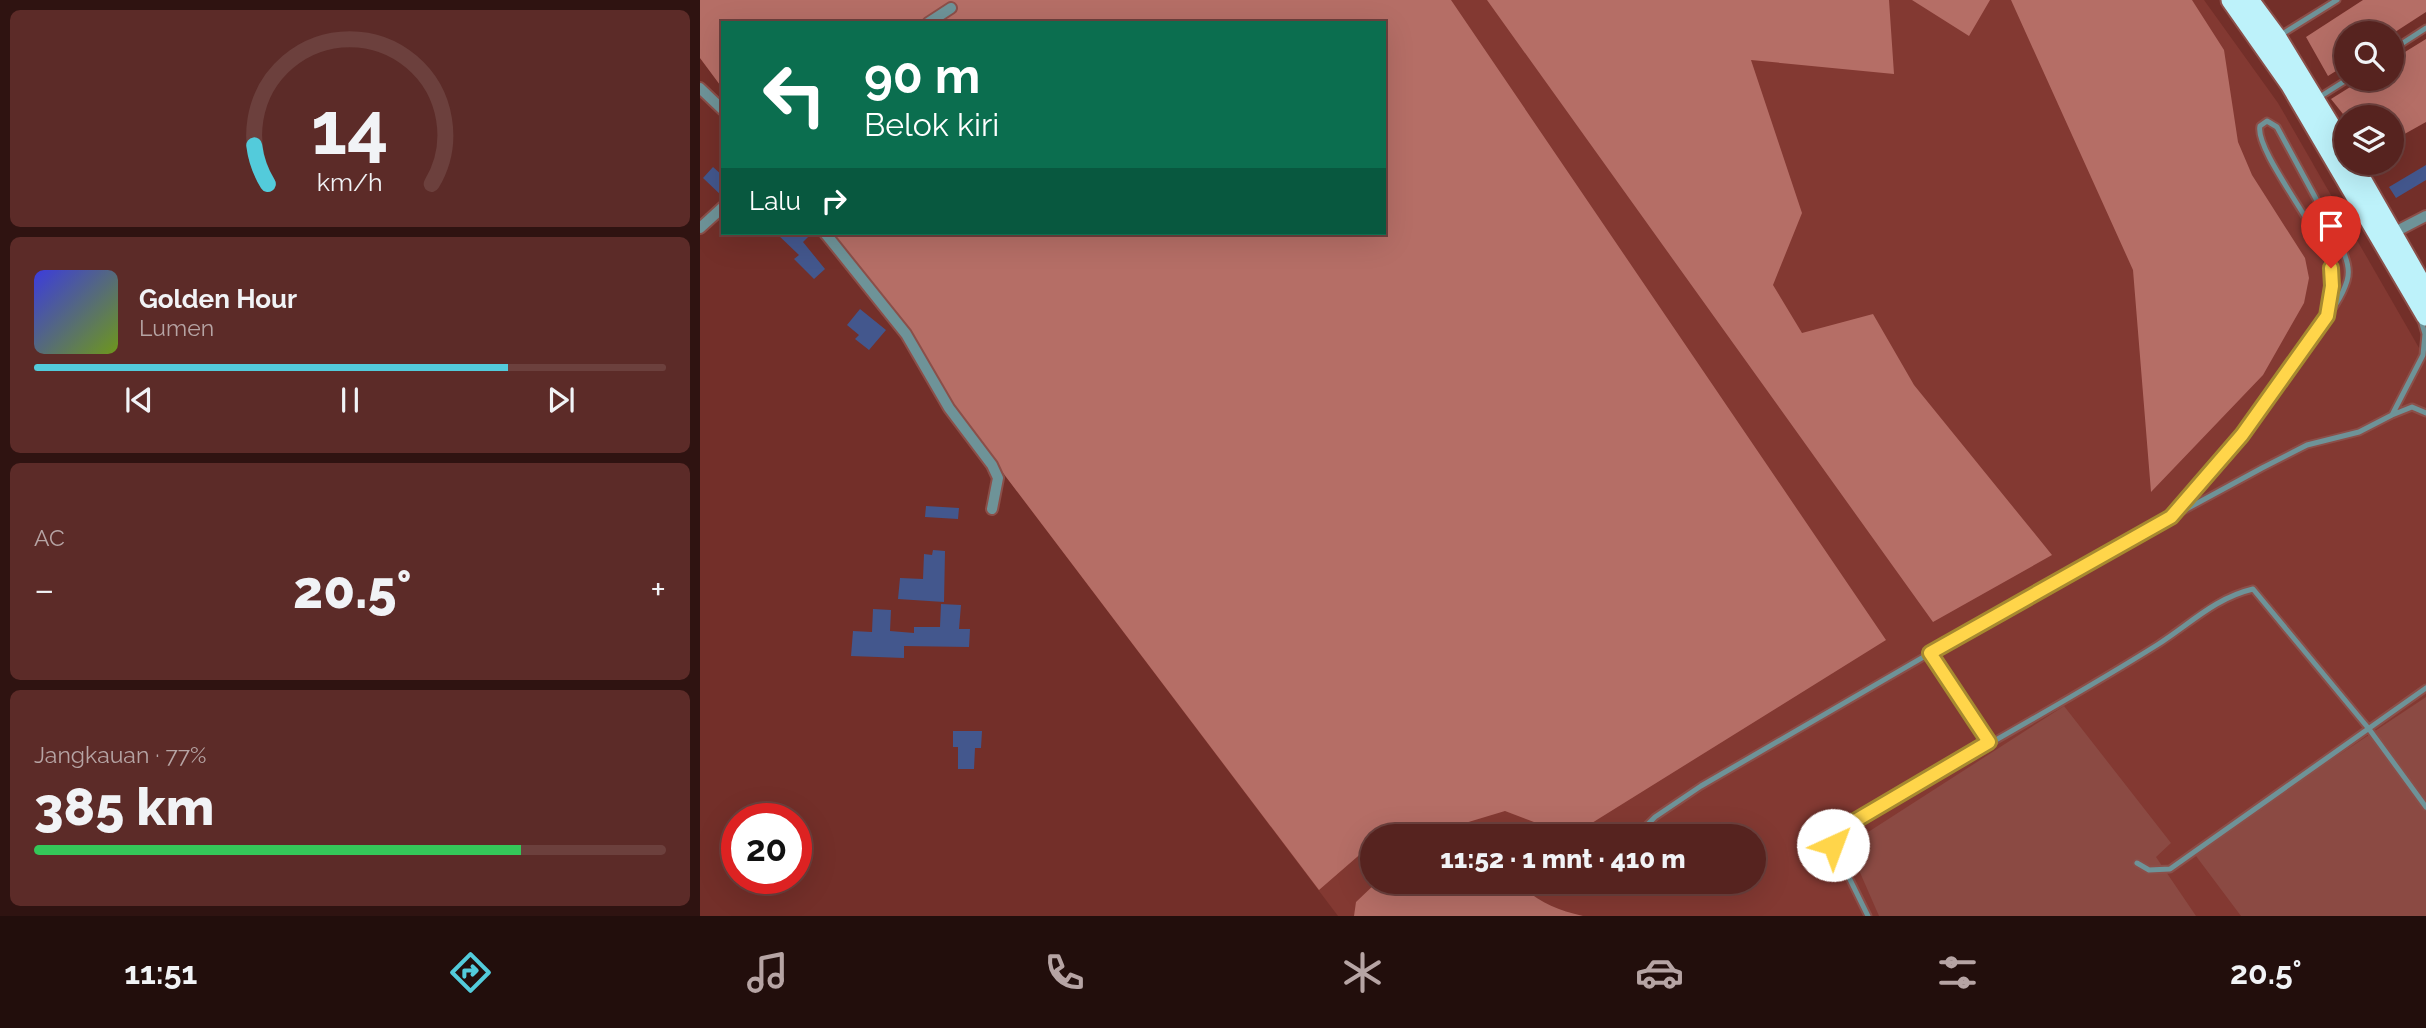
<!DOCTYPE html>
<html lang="id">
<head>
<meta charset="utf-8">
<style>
  :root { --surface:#56231f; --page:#5c2b28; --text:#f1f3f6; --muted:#b6a4a4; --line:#6c403d; --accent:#53cbdb }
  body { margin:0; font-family:Raleway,sans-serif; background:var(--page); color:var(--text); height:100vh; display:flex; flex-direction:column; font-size:26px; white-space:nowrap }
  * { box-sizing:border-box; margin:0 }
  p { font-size:23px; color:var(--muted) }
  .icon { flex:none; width:38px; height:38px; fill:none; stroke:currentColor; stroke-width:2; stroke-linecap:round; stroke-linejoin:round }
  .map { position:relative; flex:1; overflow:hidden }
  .side { display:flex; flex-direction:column; gap:10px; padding:10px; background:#2f1311; width:700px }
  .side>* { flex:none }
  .guide { position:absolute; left:21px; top:21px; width:665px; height:214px; border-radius:0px; box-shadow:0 7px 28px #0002,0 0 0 2px var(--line); background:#0b6e4f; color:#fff; overflow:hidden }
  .controls { position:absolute; left:1634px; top:21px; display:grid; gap:14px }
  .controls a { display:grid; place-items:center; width:70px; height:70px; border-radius:50%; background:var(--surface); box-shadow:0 7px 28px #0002,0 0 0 2px var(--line); font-size:35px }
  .speed { position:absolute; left:21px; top:803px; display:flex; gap:14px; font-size:35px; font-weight:700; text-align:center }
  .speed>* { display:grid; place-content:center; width:91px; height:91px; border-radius:50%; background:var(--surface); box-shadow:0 7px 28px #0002,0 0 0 2px var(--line); line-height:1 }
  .speed .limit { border:10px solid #d22; background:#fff; color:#111 }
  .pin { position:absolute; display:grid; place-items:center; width:60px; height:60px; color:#fff; margin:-72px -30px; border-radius:50% 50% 50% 0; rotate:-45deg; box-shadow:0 0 7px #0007 }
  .pin .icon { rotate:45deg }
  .me { position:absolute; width:77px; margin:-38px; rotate:43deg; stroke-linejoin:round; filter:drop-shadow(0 0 5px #0008) }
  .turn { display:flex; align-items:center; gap:24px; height:147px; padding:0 28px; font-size:32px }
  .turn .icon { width:91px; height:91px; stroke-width:2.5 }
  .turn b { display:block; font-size:49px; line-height:60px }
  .then { display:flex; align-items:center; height:66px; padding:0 28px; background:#0003; gap:14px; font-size:26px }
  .big { font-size:52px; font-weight:800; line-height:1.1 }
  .side .widget { flex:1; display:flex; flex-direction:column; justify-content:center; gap:10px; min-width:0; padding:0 24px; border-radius:10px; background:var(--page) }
  .side .dial { align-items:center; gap:0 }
  .dial svg { height:182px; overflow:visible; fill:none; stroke:var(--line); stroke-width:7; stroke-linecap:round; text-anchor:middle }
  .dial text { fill:var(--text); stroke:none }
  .song { display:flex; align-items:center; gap:21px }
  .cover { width:84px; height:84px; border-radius:10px; background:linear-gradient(135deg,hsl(240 70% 55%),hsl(80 70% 35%)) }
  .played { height:7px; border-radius:4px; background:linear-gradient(90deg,var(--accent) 75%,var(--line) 75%) }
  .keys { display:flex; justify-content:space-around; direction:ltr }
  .heat { display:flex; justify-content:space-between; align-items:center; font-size:38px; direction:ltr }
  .charge { height:10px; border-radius:5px; background:linear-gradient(90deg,#34c759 77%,var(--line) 0) }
  .trip { position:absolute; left:660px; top:824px; width:406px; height:70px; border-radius:35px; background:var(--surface); box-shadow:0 7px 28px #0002,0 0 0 2px var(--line); font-weight:800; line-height:70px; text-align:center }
  .menu { display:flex; height:112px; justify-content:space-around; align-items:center; background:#220e0c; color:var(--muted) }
  .menu .icon { width:49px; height:49px }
  .menu .selected { color:var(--accent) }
  .menu b { font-size:32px; color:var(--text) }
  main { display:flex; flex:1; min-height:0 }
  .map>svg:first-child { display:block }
</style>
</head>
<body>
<main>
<section class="side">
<div class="widget dial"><svg viewBox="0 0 100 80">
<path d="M14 69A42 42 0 1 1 86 69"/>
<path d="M14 69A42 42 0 0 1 8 52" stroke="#53cbdb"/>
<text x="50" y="56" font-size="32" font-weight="700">14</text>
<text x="50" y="72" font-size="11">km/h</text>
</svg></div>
<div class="widget">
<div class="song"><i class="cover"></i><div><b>Golden Hour</b><p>Lumen</p></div></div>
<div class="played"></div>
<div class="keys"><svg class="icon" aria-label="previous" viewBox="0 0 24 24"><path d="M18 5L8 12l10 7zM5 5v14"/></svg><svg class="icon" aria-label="pause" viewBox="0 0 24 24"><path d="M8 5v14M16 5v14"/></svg><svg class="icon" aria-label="next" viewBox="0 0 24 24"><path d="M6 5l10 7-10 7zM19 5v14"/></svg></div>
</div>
<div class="widget"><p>AC</p>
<div class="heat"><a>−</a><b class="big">20.5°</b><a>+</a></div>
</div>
<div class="widget"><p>Jangkauan · 77%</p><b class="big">385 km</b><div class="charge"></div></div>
</section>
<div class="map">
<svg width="1726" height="916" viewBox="0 0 1726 916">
  <rect width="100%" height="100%" fill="#732f29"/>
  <path fill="#833932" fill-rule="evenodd" d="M 0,0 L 1504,0 L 1578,103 L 1726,360 L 1726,916 L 638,916 L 266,424 L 684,233 L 684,23 L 23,23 L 23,89 L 0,58 ZM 672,836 L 1054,836 L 1054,882 L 672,882 Z"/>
  <path fill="#8b4a43" d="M 1726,697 L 1726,916 L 1541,916 L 1493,852 Z
    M 1364,706 L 1471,843 L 1456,857 L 1496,916 L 1179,916 L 1148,845 Z"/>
  <path fill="#b56e66" d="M 0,0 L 751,0 L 1186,640 L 871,836 L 805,811 L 722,836 L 672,836 L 672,844 L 619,890 L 266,424 L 128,233 L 684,233 L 684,23 L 23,23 L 23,89 L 0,58 Z
    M 787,0 L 1189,0 L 1194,74 L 1051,60 L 1102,213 L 1073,285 L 1102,333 L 1173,314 L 1214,385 L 1352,555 L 1233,622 Z
    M 1212,0 L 1290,0 L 1269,36 Z
    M 1311,0 L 1492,0 L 1524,50 L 1538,142 L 1552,175 L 1605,258 L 1609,278 L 1604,303 L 1563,375 L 1451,492 L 1433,270 Z
    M 1663,0 L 1726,0 L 1726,12 L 1692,34 L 1647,33 L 1647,64 L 1628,76 L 1606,37 Z
    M 1726,39 L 1726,122 L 1692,141 L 1692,117 L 1647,119 L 1631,99 L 1663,79 L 1692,79 L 1692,60 Z
    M 677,882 L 816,882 C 837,901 855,910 883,916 L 654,916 L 656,902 Z"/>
  <path fill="#43578d" d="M 1726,165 L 1726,180 L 1696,198 L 1689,187 Z
    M 13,167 L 23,176 L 23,197 L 3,178 Z
    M 76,233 L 112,233 L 103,242 L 125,269 L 114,279 L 94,259 L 99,255 Z
    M 160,309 L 186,330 L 169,350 L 155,339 L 159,335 L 147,325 Z
    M 226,506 L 259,508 L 258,519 L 225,517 Z
    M 233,550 L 245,551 L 244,602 L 198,599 L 200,578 L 223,579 L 224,554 L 232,555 Z
    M 241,604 L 261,605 L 259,629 L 270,629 L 269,647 L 204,646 L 204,658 L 151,656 L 153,631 L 172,632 L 173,609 L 191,610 L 190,631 L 214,633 L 214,627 L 240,627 Z
    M 253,731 L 282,731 L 281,748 L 275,748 L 274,769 L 258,769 L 258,747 L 253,747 Z"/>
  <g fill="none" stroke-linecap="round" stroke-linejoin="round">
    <defs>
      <path id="lane" d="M 1579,36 L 1637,0
        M 1692,50 L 1726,28
        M 1618,98 L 1648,79
        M 1692,415 L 1712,407 L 1726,413
        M 1473,514 C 1523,457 1571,399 1613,336 C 1625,319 1641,301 1647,281 C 1651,268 1645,256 1641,245 L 1577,127 L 1567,121 L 1560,126 C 1554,150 1622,232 1631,267 C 1635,283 1630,300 1627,316
        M 1230,653 L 1289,742
        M 936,836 L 955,817 L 1001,786 L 1365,575 L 1562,468 L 1607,445 L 1659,432 L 1692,415 L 1723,355 L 1725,334 L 1721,320
        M 1437,863 L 1449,870 L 1470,869 L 1726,688
        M 1168,916 L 1133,845 L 1135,837 L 1144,828 C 1247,766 1355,709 1457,645 C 1490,624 1515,598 1553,589 L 1669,729 L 1726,807"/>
      <path id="street" d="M 228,23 L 251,8
        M 0,88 L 23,110
        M 0,228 L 23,207
        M 125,233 L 206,334 L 249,408 L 292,465 L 298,478 L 292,509
        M 1693,233 L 1726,216"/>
      <path id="highway" d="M 1531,0 L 1590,84 L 1726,316
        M 1549,0 L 1577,38 L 1647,153
        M 1652,163 L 1726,292"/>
    </defs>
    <use href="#lane" stroke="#8b4f49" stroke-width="9"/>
    <use href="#street" stroke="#8b4f49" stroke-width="14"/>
    <use href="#highway" stroke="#8b4f49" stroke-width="23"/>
    <use href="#lane" stroke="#6e9398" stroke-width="5"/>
    <use href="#street" stroke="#6e9398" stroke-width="10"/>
    <use href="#highway" stroke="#bdf2fa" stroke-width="19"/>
  </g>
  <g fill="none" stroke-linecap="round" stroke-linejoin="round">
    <defs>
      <path id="route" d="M 1133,845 L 1135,837 L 1143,828 L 1289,742 L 1230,653 L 1471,517 L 1542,435 L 1627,316 L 1632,286 L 1631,268"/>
    </defs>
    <use href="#route" stroke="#a68a30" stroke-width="18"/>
    <use href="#route" stroke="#ffd54a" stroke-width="12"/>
  </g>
</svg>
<div class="controls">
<a><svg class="icon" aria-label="search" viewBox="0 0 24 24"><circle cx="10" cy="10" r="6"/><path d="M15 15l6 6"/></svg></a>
<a><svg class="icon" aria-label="layers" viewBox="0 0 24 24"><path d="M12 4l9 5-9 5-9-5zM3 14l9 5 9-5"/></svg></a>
</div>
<div class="speed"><div class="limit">20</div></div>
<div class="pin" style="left:1631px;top:268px;background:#d93025"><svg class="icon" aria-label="arrive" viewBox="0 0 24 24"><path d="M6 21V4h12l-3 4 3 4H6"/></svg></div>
<svg class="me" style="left:1133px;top:845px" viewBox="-20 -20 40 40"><circle r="19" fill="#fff"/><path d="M0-13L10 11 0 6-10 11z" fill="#ffd54a"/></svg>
<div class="trip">11:52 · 1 mnt · 410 m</div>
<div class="guide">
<div class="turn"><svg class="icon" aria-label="left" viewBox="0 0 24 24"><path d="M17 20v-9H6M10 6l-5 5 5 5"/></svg><div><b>90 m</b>Belok kiri</div></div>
<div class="then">Lalu<svg class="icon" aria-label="right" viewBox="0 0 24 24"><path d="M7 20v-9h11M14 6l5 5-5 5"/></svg></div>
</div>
</div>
</main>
<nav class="menu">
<b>11:51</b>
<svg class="icon selected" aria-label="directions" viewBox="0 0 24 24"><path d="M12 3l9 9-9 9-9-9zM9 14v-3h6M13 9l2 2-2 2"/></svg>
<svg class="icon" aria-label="music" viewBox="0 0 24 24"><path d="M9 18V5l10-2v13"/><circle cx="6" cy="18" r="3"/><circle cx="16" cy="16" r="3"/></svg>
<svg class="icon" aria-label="phone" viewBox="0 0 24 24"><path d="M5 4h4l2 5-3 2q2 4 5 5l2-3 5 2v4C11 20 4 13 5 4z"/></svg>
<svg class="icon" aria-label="climate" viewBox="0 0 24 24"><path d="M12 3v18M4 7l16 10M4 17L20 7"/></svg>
<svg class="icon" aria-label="car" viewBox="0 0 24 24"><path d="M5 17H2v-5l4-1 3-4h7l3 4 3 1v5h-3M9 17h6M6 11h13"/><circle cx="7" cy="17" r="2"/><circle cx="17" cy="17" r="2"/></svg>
<svg class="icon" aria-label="filters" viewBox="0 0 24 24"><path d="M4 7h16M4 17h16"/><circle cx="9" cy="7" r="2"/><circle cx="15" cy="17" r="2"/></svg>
<b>20.5°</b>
</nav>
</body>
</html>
